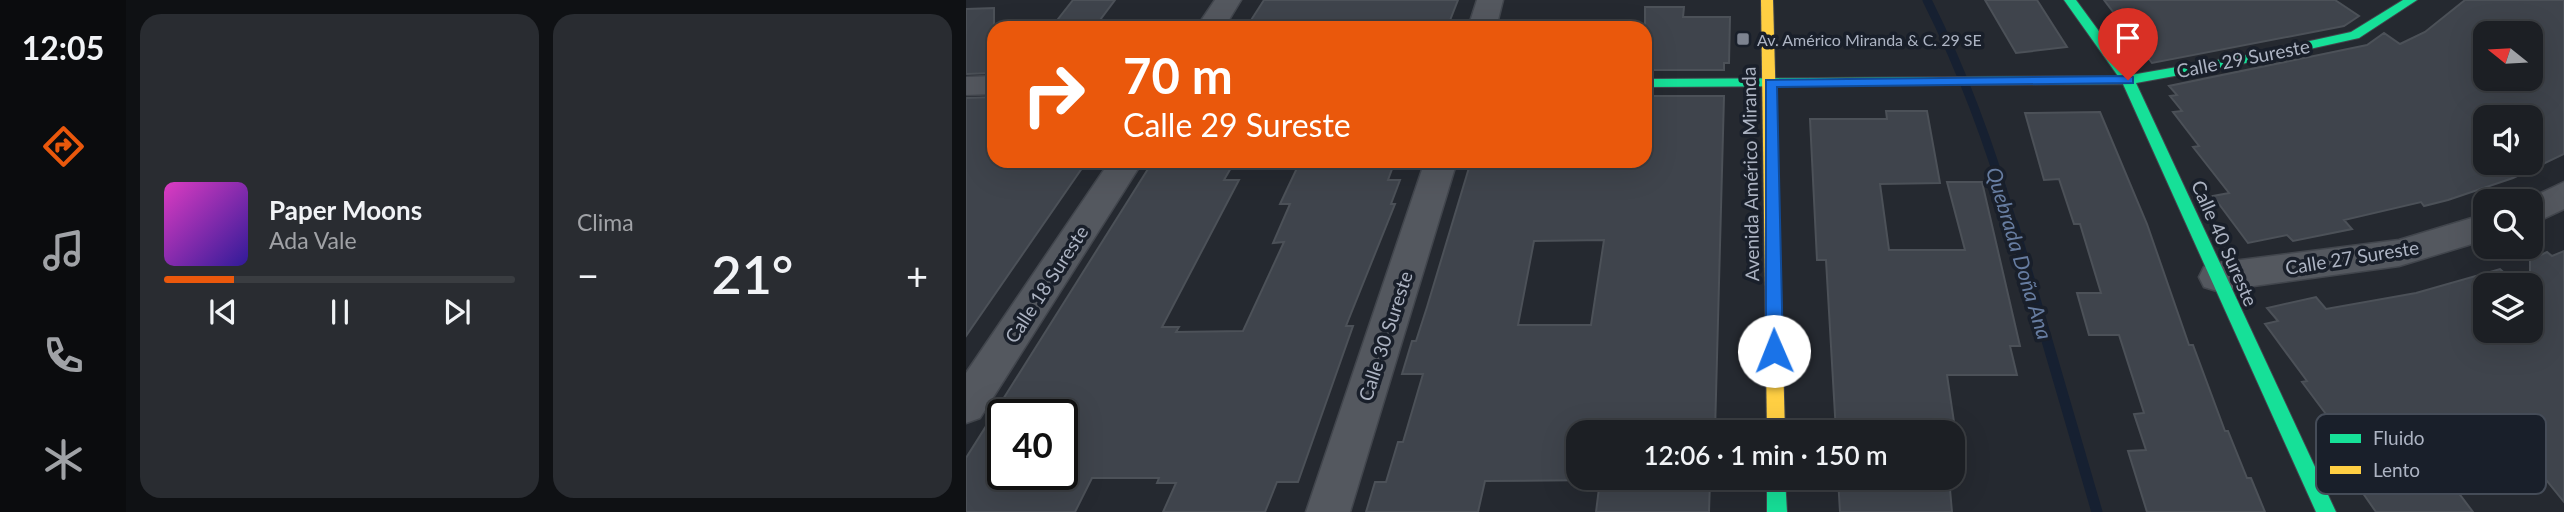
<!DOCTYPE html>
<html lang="es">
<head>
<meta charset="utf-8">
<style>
  :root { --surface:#1c1f24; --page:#292c31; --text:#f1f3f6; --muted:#a0a2a6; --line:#3a3d41; --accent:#ea580c }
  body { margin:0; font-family:Lato,sans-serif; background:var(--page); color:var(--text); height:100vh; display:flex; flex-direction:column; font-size:26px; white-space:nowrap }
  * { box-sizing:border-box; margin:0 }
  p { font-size:23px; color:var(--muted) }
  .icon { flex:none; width:38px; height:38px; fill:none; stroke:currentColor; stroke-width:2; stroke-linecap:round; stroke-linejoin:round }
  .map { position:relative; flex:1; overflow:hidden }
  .details { display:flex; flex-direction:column; gap:14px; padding:14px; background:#0f1114; width:840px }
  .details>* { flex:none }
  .banner { position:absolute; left:21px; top:21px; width:665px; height:147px; border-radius:21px; box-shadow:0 7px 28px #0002,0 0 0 2px var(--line); background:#ea580c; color:#fff; overflow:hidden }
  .needle { width:46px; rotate:288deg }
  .fabs { position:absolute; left:1507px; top:21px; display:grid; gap:14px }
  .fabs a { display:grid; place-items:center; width:70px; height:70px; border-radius:14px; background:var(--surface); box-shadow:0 7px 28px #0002,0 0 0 2px var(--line); font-size:35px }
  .speed { position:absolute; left:21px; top:399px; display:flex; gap:14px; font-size:35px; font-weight:700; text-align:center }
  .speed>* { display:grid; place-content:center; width:91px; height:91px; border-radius:50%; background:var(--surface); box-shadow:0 7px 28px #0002,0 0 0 2px var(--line); line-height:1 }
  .speed .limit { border:4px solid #111; border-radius:10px; background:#fff; color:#111 }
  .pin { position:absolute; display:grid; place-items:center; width:60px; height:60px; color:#fff; margin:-72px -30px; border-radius:50% 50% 50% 0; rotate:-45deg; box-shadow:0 0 7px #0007 }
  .pin .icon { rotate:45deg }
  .me { position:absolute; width:77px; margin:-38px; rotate:359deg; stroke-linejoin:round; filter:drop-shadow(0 0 5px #0008) }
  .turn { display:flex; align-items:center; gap:24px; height:147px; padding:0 21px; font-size:32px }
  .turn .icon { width:91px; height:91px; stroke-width:2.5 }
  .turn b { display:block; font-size:49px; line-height:60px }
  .big { font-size:52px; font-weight:600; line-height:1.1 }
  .details .tile { flex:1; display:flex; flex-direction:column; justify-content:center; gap:10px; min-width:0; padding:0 24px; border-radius:21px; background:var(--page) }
  .song { display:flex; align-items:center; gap:21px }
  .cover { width:84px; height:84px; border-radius:10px; background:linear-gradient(135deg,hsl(310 70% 55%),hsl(250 70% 35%)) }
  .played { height:7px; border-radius:4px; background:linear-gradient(90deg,var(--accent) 20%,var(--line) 20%) }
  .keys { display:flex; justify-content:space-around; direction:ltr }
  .heat { display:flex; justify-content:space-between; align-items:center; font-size:38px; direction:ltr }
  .details .tiles { flex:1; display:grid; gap:14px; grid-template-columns:repeat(2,1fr) }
  .trip { position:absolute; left:600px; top:420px; width:399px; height:70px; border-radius:21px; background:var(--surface); box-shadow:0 7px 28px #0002,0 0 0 2px var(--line); font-weight:600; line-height:70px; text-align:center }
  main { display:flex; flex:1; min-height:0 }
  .dock { display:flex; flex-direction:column; width:126px; justify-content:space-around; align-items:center; background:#0b0c0e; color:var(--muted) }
  .dock .icon { width:49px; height:49px }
  .dock .current { color:var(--accent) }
  .dock b { font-size:32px; color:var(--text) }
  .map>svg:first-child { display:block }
</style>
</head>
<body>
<main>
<nav class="dock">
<b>12:05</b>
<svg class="icon current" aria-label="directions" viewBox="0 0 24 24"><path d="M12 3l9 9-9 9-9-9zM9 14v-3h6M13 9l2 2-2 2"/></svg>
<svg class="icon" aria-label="music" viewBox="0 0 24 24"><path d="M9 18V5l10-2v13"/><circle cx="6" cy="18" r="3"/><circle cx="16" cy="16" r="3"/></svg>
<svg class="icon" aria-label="phone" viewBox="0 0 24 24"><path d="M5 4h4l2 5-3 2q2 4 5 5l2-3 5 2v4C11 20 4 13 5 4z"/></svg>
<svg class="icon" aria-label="climate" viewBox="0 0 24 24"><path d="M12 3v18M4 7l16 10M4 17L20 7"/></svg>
</nav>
<section class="details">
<div class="tiles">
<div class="tile">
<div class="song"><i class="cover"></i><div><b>Paper Moons</b><p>Ada Vale</p></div></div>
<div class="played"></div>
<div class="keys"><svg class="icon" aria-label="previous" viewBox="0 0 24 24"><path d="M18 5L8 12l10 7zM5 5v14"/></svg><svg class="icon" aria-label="pause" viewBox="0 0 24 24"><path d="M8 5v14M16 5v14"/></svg><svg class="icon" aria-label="next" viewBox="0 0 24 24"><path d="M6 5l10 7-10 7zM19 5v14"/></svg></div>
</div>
<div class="tile"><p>Clima</p>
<div class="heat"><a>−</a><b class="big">21°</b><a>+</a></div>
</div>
</div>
</section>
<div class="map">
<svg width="1598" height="512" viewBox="0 0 1598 512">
  <rect width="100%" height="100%" fill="#252930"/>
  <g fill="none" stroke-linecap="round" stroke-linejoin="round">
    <path stroke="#162031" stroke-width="9" d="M 961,0 C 997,72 1025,148 1047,225"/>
    <path stroke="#162031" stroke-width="11" d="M 1047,224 L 1131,512"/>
  </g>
  <path fill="#3f444c" stroke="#4c5158" stroke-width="2" fill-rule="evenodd" d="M 107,0 L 149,0 L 128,28 L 85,28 Z
    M 298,0 L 492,0 L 481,28 L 280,28 Z
    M 1019,0 L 1071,0 L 1101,47 L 1050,53 Z
    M 1138,0 L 1369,0 L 1393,16 L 1378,26 L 1186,63 Z
    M 1499,0 L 1598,0 L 1598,154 L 1547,178 L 1482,200 L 1458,206 L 1455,202 L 1378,220 L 1386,229 L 1327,241 L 1321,235 L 1282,243 L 1247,196 L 1263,193 L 1227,147 L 1233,146 L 1207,112 L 1216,111 L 1204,96 L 1211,95 L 1203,86 L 1401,45 L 1418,33 L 1434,44 L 1459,32 ZM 1519,33 L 1564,33 L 1564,79 L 1519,79 ZM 1519,117 L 1564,117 L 1564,163 L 1519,163 Z
    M 679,7 L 718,7 L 717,17 L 764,17 L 763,63 L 758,63 L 758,70 L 679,70 Z
    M 28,8 L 28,73 L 0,74 L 0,9 Z
    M 679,96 L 758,96 L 749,432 L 612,432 L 612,478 L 747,478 L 747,481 L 744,480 L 743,512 L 630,512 L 634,480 L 519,481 L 512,512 L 400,512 L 409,482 L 420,482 L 432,442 L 437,442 L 457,374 L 436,374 L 446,341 L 450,341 L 461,307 L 505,161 L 679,161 ZM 638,240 L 625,325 L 552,325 L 568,241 Z
    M 28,97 L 28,161 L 121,161 L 0,336 L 0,98 Z
    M 920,111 L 961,111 L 974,183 L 914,184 L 923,250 L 999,250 L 981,182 L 1016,182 L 1054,346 L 1044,346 L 1051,375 L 981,375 L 992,449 L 987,449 L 987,432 L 870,432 L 860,260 L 851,260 L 844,119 L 921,119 Z
    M 1134,112 L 1181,224 L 1223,345 L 1227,345 L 1259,431 L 1262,431 L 1281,478 L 1285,478 L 1299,512 L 1181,512 L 1162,451 L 1180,450 L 1168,414 L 1178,413 L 1153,335 L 1123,335 L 1111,293 L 1135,293 L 1114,224 L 1108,224 L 1093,179 L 1078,180 L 1059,113 Z
    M 187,161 L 269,161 L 258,180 L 273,180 L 196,327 L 213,327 L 210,332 L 277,331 L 318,242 L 307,243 L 324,204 L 314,204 L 331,168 L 334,168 L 338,161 L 429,161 L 422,180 L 434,180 L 425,204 L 429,204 L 380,326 L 387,326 L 332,482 L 311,482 L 299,512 L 197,512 L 210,483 L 191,483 L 193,478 L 126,478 L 109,512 L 0,512 L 0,458 ZM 37,415 L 96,415 L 96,474 L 37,474 Z
    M 1598,251 L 1598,502 L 1568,465 L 1492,480 L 1500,490 L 1492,492 L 1507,512 L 1410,512 L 1387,479 L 1393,478 L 1377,455 L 1389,453 L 1336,382 L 1341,381 L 1299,324 L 1312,321 L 1301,308 L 1350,297 L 1360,309 L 1450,293 L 1534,269 L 1552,285 L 1519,285 L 1519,331 L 1564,331 L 1564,260 L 1581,252 L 1586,256 Z
    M 872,478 L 983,478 L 986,512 L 874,512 Z"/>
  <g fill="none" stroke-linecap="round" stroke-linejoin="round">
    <defs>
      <path id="street" d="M 249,0 L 275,0 L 258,28 L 230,28 Z
        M 511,0 L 537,0 L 530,28 L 502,28 Z
        M 28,76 L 28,94 L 0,95 L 0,77 Z
        M 144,161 L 177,161 L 14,418 L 0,423 L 0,373 Z
        M 459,161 L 491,161 L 384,512 L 340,512 Z
        M 1598,182 L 1598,209 L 1564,225 L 1564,201 L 1558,201 Z
        M 1519,214 L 1519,240 L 1433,266 L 1251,291 L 1238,287 L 1233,277 L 1238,267 L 1251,263 L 1433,240 Z"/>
      <path id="fast" d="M 1098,0 L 1110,0 L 1165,75 L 1280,55 L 1385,32 L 1437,0 L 1451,0 L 1393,38 L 1280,63 L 1170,83 L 1370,512 L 1350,512 L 1157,84 L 679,87 L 679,79 L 1152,76 Z
        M 801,478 L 819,478 L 821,512 L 801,512 Z"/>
      <path id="slow" d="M 795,0 L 807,0 L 819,432 L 801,432 Z"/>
    </defs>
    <use href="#street" stroke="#42464d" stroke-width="3"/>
    <use href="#fast" stroke="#42464d" stroke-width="2"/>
    <use href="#slow" stroke="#42464d" stroke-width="2"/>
    <use href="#street" fill="#54585f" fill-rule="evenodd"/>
    <use href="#fast" fill="#16e098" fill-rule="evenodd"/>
    <use href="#slow" fill="#ffcf43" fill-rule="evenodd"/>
  </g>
  <path fill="#1a73e8" stroke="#114b97" stroke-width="2" d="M 1162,76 L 1167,77 L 1167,83 L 811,87 L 817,351 L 815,356 L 808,358 L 802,356 L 800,351 L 800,80 Z"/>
  <rect fill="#7d8390" stroke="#191f2a" stroke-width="2.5" x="770" y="32" width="14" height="14" rx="3.5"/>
  <g text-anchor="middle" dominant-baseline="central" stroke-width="7" stroke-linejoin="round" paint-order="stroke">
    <g font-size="16" fill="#adb4c3" stroke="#191f2a" text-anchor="start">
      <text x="791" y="39">Av. Américo Miranda &amp; C. 29 SE</text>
    </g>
    <g font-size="19" fill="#adb4c3" stroke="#191f2a">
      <text transform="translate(1277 58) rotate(-11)">Calle 29 Sureste</text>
      <text transform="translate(784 174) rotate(-91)">Avenida Américo Miranda</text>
      <text transform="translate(1259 243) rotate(66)">Calle 40 Sureste</text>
      <text transform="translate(1386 257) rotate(-9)">Calle 27 Sureste</text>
      <text transform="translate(80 284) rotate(-57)">Calle 18 Sureste</text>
      <text transform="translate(419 336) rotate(-72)">Calle 30 Sureste</text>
    </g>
    <g font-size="21" font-style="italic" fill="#677da1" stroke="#191f2a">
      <text transform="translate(1054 253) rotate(73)">Quebrada Doña Ana</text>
    </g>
  </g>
  <rect x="1350" y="414" width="230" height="80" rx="10" fill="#191f2a" stroke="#454c58" stroke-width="2"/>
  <rect x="1364" y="434" width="31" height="9" fill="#16e098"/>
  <rect x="1364" y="466" width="31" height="8" fill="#ffcf43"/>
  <g font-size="19" fill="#adb4c3">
    <text x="1407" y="445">Fluido</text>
    <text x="1407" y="477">Lento</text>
  </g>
</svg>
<div class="fabs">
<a><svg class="needle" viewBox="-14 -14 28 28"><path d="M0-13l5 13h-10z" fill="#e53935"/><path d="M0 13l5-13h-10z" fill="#a0a2a6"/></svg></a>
<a><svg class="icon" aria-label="sound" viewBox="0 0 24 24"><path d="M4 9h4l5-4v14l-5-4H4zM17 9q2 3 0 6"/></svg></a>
<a><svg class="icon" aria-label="search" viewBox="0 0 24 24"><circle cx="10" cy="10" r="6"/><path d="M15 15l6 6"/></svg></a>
<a><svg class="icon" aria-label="layers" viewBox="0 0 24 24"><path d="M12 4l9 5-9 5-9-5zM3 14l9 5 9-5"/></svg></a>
</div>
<div class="speed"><div class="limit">40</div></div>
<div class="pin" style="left:1162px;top:80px;background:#d93025"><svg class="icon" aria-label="arrive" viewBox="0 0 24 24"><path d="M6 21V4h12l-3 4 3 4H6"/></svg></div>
<svg class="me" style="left:808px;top:351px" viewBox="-20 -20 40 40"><circle r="19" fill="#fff"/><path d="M0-13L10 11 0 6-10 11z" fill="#1a73e8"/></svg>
<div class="trip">12:06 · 1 min · 150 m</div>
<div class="banner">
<div class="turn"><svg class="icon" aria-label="right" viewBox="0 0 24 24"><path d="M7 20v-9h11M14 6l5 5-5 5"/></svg><div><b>70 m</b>Calle 29 Sureste</div></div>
</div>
</div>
</main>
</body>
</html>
